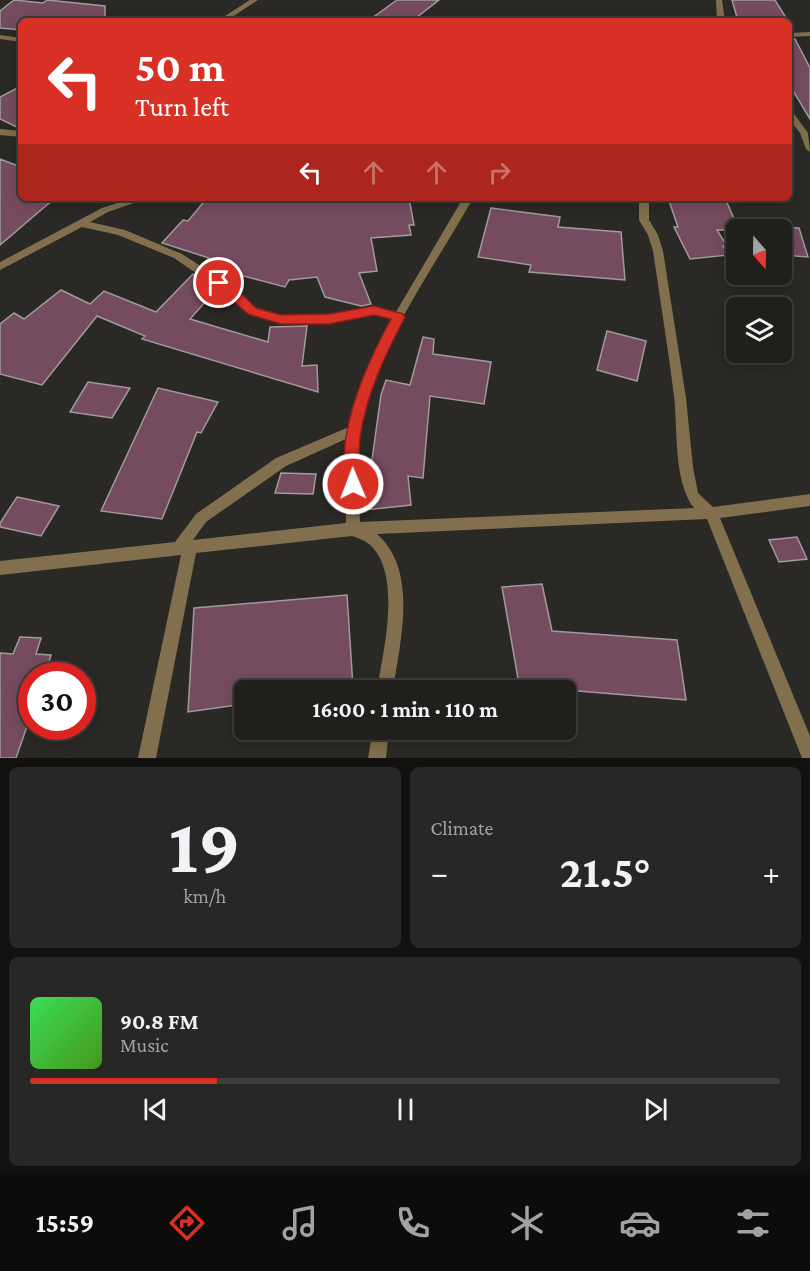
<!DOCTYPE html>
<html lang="en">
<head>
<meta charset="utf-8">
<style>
  :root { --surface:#201f1c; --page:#282725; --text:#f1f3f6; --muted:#a2a2a3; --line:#3d3d3b; --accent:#d93025 }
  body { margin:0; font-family:"Crimson Pro",serif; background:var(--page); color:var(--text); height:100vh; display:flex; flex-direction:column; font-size:22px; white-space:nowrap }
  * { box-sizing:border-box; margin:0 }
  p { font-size:20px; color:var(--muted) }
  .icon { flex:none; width:33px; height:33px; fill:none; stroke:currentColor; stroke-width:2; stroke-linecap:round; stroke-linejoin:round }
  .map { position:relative; height:758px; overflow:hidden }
  .sheet { display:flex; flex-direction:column; gap:9px; padding:9px; background:#12110f; flex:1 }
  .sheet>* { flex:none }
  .guide { position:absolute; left:18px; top:18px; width:774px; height:183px; border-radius:9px; box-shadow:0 3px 15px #0003,0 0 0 2px var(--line); background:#d93025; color:#fff; overflow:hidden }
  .needle { width:39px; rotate:160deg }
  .tools { position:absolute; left:726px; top:219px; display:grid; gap:12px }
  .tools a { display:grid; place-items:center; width:66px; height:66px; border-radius:9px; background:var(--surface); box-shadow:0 3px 15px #0003,0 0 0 2px var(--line); font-size:30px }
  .speed { position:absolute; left:18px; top:662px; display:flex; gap:12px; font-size:30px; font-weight:700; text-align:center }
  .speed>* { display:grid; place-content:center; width:78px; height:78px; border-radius:50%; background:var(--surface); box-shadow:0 3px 15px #0003,0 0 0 2px var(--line); line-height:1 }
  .speed .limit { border:9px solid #d22; background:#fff; color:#111 }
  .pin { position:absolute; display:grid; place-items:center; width:51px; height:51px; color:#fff; margin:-26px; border:3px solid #fff; border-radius:50%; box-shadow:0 2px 6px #0007 }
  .me { position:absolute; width:66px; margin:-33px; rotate:359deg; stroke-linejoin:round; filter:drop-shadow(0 0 4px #0008) }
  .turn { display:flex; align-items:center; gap:21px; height:126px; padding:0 18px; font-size:27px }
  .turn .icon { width:78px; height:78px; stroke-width:2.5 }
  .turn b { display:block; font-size:42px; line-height:51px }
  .lanes { display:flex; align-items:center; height:57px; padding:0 18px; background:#0003; justify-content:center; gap:30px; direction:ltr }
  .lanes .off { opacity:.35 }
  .big { font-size:45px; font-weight:700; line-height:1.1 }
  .sheet .card { flex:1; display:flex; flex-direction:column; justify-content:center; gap:9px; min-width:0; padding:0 21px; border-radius:9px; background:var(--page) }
  .sheet .dial { align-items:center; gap:0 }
  .dial b { font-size:78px; line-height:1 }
  .song { display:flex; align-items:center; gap:18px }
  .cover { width:72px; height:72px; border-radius:9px; background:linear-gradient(135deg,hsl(130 70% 55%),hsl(100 70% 35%)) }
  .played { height:6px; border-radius:3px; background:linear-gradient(90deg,var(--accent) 25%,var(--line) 25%) }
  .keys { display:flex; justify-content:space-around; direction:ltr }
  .heat { display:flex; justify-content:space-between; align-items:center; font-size:33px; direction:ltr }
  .sheet .tiles { flex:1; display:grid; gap:9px; grid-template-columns:1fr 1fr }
  .card:last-child { grid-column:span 2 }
  .trip { position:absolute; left:234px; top:680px; width:342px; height:60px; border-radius:9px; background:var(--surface); box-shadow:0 3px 15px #0003,0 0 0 2px var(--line); font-weight:700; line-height:60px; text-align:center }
  .tabs { display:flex; height:96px; justify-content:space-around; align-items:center; background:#0d0c0b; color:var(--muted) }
  .tabs .icon { width:42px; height:42px }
  .tabs .on { color:var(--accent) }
  .tabs b { font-size:27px; color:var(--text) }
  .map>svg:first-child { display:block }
</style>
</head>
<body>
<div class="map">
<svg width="810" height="758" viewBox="0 0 810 758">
  <rect width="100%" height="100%" fill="#2a2925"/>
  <path fill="#754c5f" stroke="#a09a9c" stroke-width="1.5" d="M 14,0 L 43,3 L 47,0 L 105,6 L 105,21 L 21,21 L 21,30 L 0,28 L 0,11 Z
    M 397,0 L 439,0 L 412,21 L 368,21 Z
    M 732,0 L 775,0 L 788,21 L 738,21 Z
    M 789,39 L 795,39 L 810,68 L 810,119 L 789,84 Z
    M 21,86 L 21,129 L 0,119 L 0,97 Z
    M 0,159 L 21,167 L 21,198 L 55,198 L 0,245 Z
    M 207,198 L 409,198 L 414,225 L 409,225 L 411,235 L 371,238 L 377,271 L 359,273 L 371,304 L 361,306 L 325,297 L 317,277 L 289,280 L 285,287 L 232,273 L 226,280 L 202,264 L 209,258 L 162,243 L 183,220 L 188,221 Z
    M 668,198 L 725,198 L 739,230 L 717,230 L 727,246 L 723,246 L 729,255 L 690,259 L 674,227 L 678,227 Z
    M 491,208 L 560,217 L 558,227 L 621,232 L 625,280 L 529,272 L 531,265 L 478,257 Z
    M 782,227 L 799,228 L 808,257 L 782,255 Z
    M 193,274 L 216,290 L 190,319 L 268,342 L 270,327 L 307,326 L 302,366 L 317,365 L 318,392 L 142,339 L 145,336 L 97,316 L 42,385 L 0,374 L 0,324 L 14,313 L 24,319 L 61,290 L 90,304 L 104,291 L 156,312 Z
    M 607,331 L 646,341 L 637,381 L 597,370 Z
    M 423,337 L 434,339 L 433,354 L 491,362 L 484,404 L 430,396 L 423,478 L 408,476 L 411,505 L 365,510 L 381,395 L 386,380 L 410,385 Z
    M 88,382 L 130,388 L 112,418 L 70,412 Z
    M 158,388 L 218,402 L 201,433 L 197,432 L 162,519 L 101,511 Z
    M 281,473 L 316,474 L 313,494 L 275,493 Z
    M 17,497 L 59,506 L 41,536 L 0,527 L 0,523 Z
    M 797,537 L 807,559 L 779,562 L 769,540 Z
    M 542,584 L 552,631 L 677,640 L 686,700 L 566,690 L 520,690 L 502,587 Z
    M 347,595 L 353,687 L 336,690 L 244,690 L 244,704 L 188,712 L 194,608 Z
    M 20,637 L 41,638 L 36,654 L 51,655 L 45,675 L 32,675 L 32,712 L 16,758 L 0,758 L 0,653 L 13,654 Z
    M 566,698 L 573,733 L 528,737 L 526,729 L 566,729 Z"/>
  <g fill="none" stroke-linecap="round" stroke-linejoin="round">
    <path fill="#816f4d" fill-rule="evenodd" d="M 250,0 L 258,0 L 226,21 L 217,21 Z
      M 716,0 L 722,0 L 725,21 L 717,21 Z
      M 810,32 L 810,36 L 789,37 L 789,33 Z
      M 0,35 L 21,38 L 21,42 L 0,39 Z
      M 789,110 L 792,111 L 808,133 L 810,152 L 806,149 L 800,133 L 789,119 Z
      M 0,129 L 21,131 L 21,137 L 0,135 Z
      M 133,198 L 148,198 L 108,212 L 90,222 L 125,230 L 182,254 L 236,289 L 256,308 L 281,316 L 329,315 L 374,306 L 396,312 L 463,198 L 473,198 C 431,274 370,352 359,440 C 356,467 359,495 360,522 L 694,508 C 673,481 678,429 674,396 C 668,348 660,299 653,251 L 648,235 L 639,220 L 639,198 L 649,198 L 649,220 L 658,235 L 663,251 L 686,398 L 693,467 L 698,493 L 713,507 L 810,494 L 810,506 L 720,518 L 810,736 L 810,758 L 802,758 L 707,519 L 377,534 C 419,571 400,642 393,690 L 377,690 C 383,652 403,573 369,544 C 364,540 357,538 352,536 L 196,553 L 156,758 L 138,758 L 181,555 L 0,575 L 0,561 L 175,542 L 196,514 L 276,458 L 349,427 L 366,373 L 392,319 L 374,314 L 329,323 L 281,324 L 248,314 L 228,295 L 174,258 L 118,235 L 82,227 L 0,270 L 0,262 L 102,208 ZM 346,439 L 345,470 L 346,523 L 193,540 L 206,522 L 286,466 Z
      M 373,729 L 389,729 L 386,758 L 368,758 Z"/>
  </g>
  <path fill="#d93025" stroke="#8d1f18" stroke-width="1.5" d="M 219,279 L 237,289 L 256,308 L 281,315 L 329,314 L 374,306 L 403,314 L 405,317 C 385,355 366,395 360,438 C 358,452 360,469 361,484 L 358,489 L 353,491 L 348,489 L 345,484 C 345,469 343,452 346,437 C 353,395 371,356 391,319 L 374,315 L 329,324 L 281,324 L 248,314 L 213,283 Z"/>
</svg>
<div class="tools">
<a><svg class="needle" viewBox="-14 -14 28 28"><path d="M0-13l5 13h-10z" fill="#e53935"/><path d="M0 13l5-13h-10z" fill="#a2a2a3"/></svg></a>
<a><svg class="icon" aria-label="layers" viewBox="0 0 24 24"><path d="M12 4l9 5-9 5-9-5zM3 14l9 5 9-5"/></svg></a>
</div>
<div class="speed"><div class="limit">30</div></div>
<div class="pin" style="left:219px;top:283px;background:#d93025"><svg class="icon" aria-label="arrive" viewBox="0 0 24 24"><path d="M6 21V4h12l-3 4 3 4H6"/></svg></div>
<svg class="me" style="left:353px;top:484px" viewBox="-20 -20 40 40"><circle r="17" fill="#d93025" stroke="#fff" stroke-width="3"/><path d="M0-11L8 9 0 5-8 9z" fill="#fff"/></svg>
<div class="trip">16:00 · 1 min · 110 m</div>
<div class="guide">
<div class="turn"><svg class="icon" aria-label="left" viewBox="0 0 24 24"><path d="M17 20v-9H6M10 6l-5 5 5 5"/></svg><div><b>50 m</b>Turn left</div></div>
<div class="lanes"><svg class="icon" aria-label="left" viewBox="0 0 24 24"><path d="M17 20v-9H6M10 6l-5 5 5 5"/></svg><svg class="icon off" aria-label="ahead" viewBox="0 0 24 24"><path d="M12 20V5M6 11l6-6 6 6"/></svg><svg class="icon off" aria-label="ahead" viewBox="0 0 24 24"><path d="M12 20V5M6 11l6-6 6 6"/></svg><svg class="icon off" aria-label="right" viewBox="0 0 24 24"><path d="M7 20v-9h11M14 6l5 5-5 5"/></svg></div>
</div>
</div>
<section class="sheet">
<div class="tiles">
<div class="card dial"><b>19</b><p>km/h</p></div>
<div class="card"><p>Climate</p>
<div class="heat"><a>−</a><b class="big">21.5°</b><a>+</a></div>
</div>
<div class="card">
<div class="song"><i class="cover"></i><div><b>90.8 FM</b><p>Music</p></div></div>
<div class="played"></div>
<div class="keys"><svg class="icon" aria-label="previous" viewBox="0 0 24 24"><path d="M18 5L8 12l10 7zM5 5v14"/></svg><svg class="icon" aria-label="pause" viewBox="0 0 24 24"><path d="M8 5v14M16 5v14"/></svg><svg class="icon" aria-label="next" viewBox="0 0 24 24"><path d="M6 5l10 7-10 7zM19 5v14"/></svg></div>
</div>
</div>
</section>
<nav class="tabs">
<b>15:59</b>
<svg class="icon on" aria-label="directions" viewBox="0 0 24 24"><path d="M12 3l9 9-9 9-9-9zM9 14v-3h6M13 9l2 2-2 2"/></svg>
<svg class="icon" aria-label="music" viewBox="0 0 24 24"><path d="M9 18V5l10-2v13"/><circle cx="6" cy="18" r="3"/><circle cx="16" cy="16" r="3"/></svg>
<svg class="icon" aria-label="phone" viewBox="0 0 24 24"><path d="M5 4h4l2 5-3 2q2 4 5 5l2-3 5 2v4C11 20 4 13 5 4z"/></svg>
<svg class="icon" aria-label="climate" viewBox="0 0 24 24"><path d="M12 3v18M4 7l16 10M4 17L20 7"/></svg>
<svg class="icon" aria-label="car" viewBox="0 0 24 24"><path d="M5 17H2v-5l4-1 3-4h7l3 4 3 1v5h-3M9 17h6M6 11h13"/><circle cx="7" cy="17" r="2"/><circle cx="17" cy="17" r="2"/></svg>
<svg class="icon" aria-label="filters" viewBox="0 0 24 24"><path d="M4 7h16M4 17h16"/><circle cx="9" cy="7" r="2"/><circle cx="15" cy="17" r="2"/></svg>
</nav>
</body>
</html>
